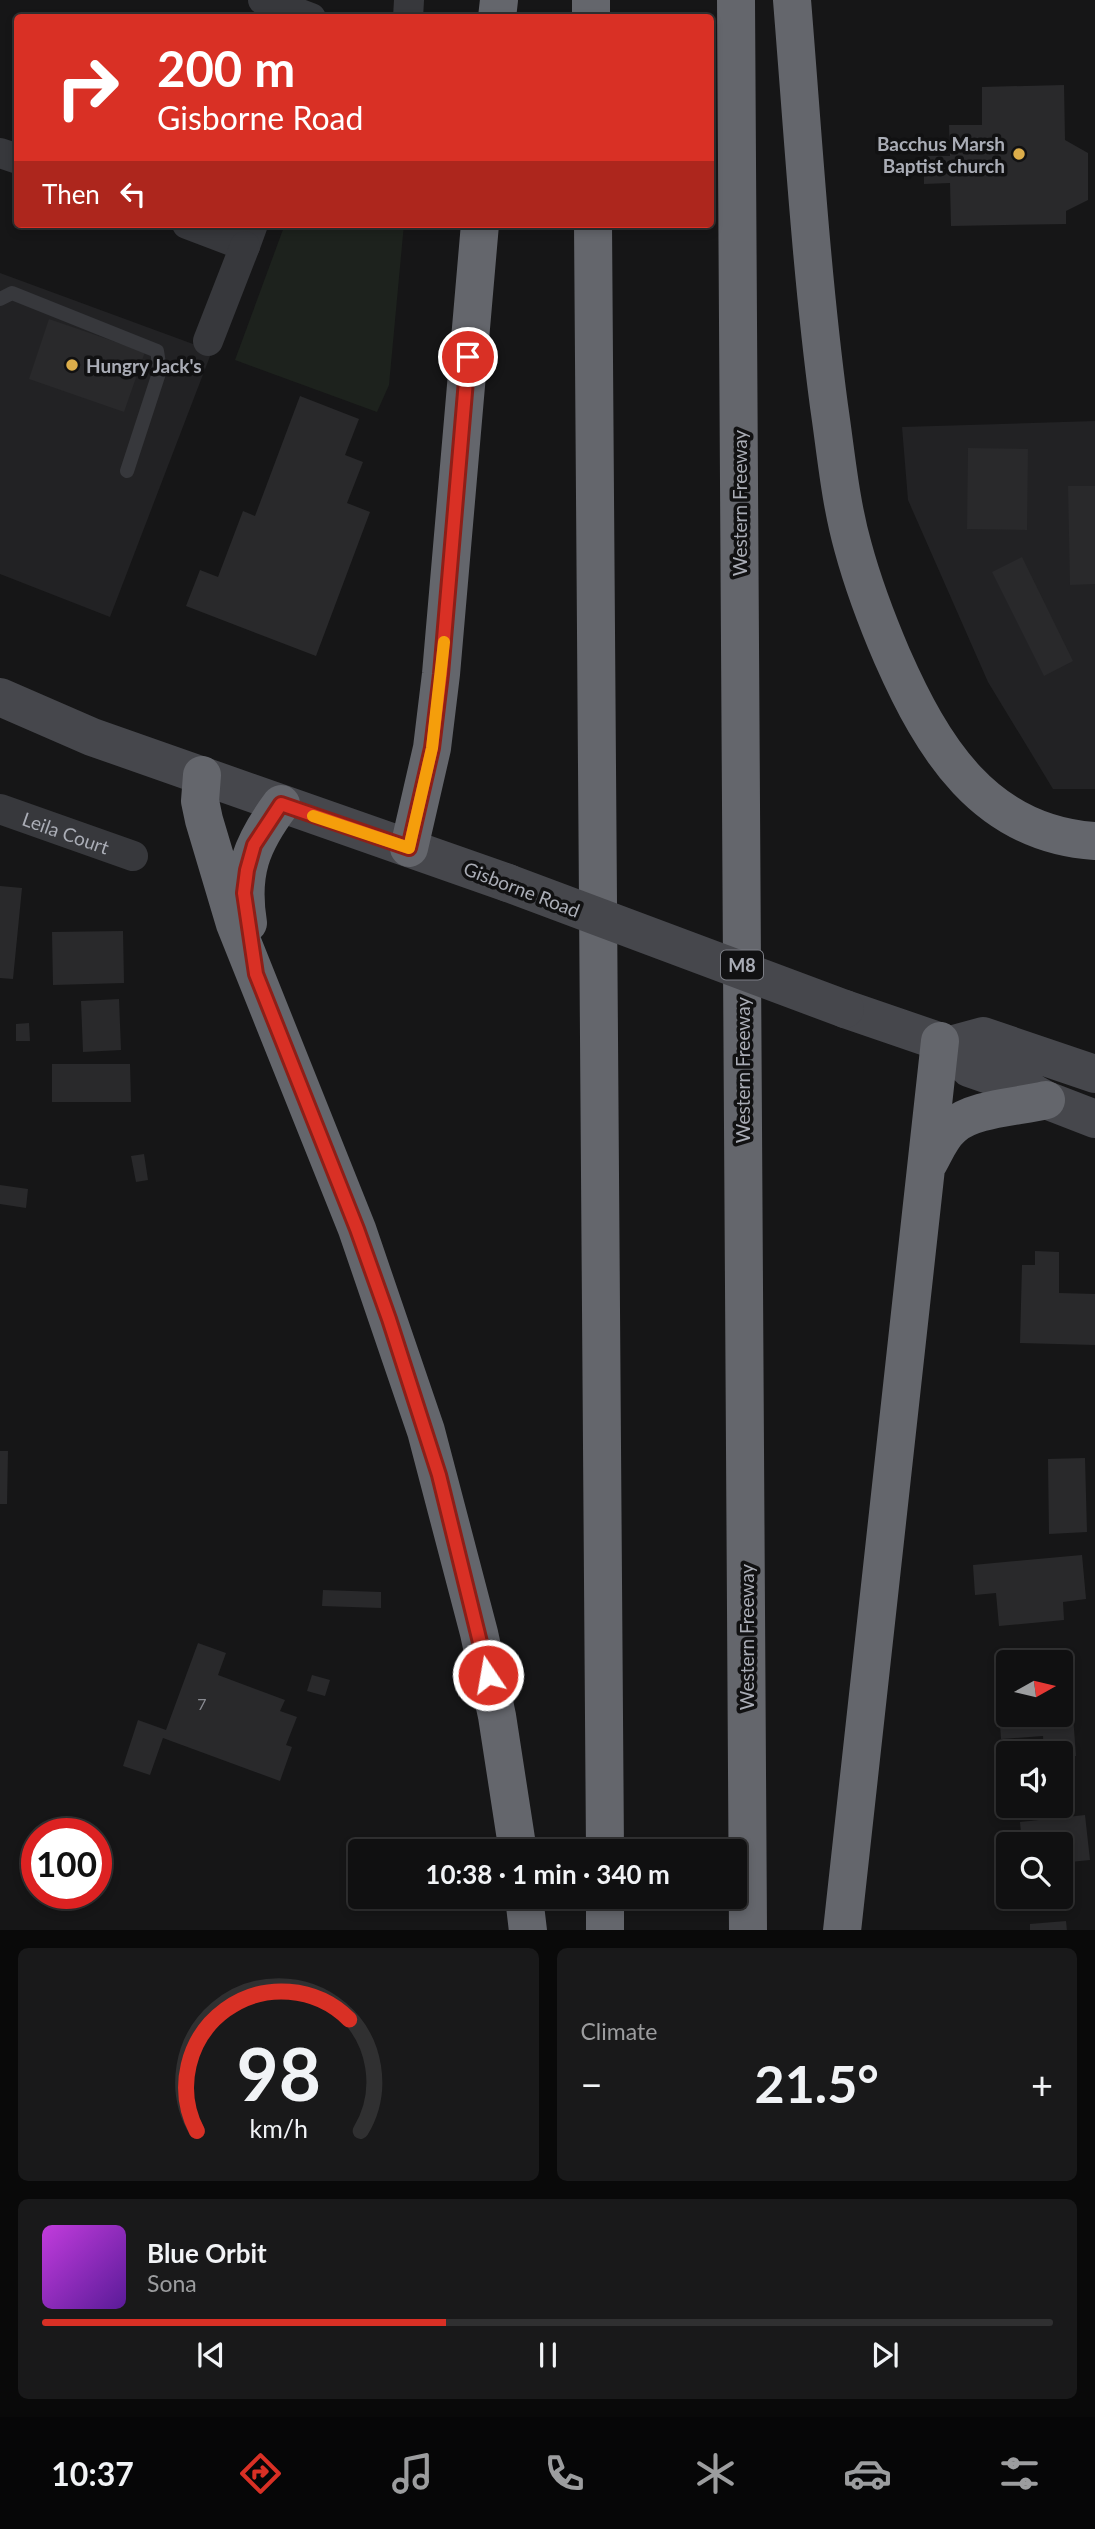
<!DOCTYPE html>
<html lang="en">
<head>
<meta charset="utf-8">
<style>
  :root { --surface:#101011; --page:#19191a; --text:#f1f3f6; --muted:#9c9d9f; --line:#303031; --accent:#d93025 }
  body { margin:0; font-family:Lato,sans-serif; background:var(--page); color:var(--text); height:100vh; display:flex; flex-direction:column; font-size:26px; white-space:nowrap }
  * { box-sizing:border-box; margin:0 }
  p { font-size:23px; color:var(--muted) }
  .icon { flex:none; width:38px; height:38px; fill:none; stroke:currentColor; stroke-width:2; stroke-linecap:round; stroke-linejoin:round }
  .map { position:relative; height:1930px; overflow:hidden }
  .sheet { display:flex; flex-direction:column; gap:18px; padding:18px; background:#090909; flex:1 }
  .sheet>* { flex:none }
  .top-card { position:absolute; left:14px; top:14px; width:700px; height:214px; border-radius:7px; box-shadow:0 4px 10px #0003,0 0 0 2px var(--line); background:#d93025; color:#fff; overflow:hidden }
  .needle { width:46px; rotate:82deg }
  .controls { position:absolute; left:996px; top:1650px; display:grid; gap:14px }
  .controls a { display:grid; place-items:center; width:77px; height:77px; border-radius:7px; background:var(--surface); box-shadow:0 4px 10px #0003,0 0 0 2px var(--line); font-size:35px }
  .speed { position:absolute; left:21px; top:1818px; display:flex; gap:14px; font-size:35px; font-weight:700; text-align:center }
  .speed>* { display:grid; place-content:center; width:91px; height:91px; border-radius:50%; background:var(--surface); box-shadow:0 4px 10px #0003,0 0 0 2px var(--line); line-height:1 }
  .speed .limit { border:10px solid #d22; background:#fff; color:#111 }
  .pin { position:absolute; display:grid; place-items:center; width:60px; height:60px; color:#fff; margin:-30px; border:4px solid #fff; border-radius:50%; box-shadow:0 2px 7px #0007 }
  .me { position:absolute; width:77px; margin:-38px; rotate:348deg; stroke-linejoin:round; filter:drop-shadow(0 0 5px #0008) }
  .turn { display:flex; align-items:center; gap:24px; height:147px; padding:0 28px; font-size:32px }
  .turn .icon { width:91px; height:91px; stroke-width:2.5 }
  .turn b { display:block; font-size:49px; line-height:60px }
  .then { display:flex; align-items:center; height:66px; padding:0 28px; background:#0003; gap:14px; font-size:26px }
  .big { font-size:52px; font-weight:700; line-height:1.1 }
  .sheet .card { flex:1; display:flex; flex-direction:column; justify-content:center; gap:10px; min-width:0; padding:0 24px; border-radius:10px; background:var(--page) }
  .sheet .dial { align-items:center; gap:0 }
  .dial svg { height:182px; overflow:visible; fill:none; stroke:var(--line); stroke-width:7; stroke-linecap:round; text-anchor:middle }
  .dial text { fill:var(--text); stroke:none }
  .song { display:flex; align-items:center; gap:21px }
  .cover { width:84px; height:84px; border-radius:10px; background:linear-gradient(135deg,hsl(290 70% 55%),hsl(270 70% 35%)) }
  .played { height:7px; border-radius:4px; background:linear-gradient(90deg,var(--accent) 40%,var(--line) 40%) }
  .keys { display:flex; justify-content:space-around; direction:ltr }
  .heat { display:flex; justify-content:space-between; align-items:center; font-size:38px; direction:ltr }
  .sheet .tiles { flex:1; display:grid; gap:18px; grid-template-columns:1fr 1fr }
  .card:last-child { grid-column:span 2 }
  .trip { position:absolute; left:348px; top:1839px; width:399px; height:70px; border-radius:7px; background:var(--surface); box-shadow:0 4px 10px #0003,0 0 0 2px var(--line); font-weight:700; line-height:70px; text-align:center }
  .tab-bar { display:flex; height:112px; justify-content:space-around; align-items:center; background:#060607; color:var(--muted) }
  .tab-bar .icon { width:49px; height:49px }
  .tab-bar .on { color:var(--accent) }
  .tab-bar b { font-size:32px; color:var(--text) }
  .map>svg:first-child { display:block }
</style>
</head>
<body>
<div class="map">
<svg width="1095" height="1931" viewBox="0 0 1095 1931">
  <rect width="100%" height="100%" fill="#161617"/>
  <path fill="#222224" d="M 0,273 L 212,351 L 110,617 L 0,574 Z
    M 1095,421 L 1095,789 L 1053,789 L 988,682 L 908,500 L 902,427 Z"/>
  <path fill="#1d221d" d="M 285,224 L 404,224 L 389,385 L 377,412 L 235,360 Z"/>
  <path fill="#29292b" d="M 1064,85 L 1065,140 L 1088,153 L 1088,200 L 1066,211 L 1066,224 L 951,226 L 950,183 L 924,184 L 924,156 L 950,156 L 949,125 L 982,125 L 982,87 Z
    M 49,319 L 145,352 L 124,412 L 29,379 Z
    M 300,396 L 359,419 L 345,455 L 363,462 L 347,503 L 370,512 L 316,656 L 186,606 L 200,570 L 218,577 L 243,511 L 255,516 Z
    M 968,448 L 1028,449 L 1027,530 L 967,529 Z
    M 1068,486 L 1095,486 L 1095,584 L 1070,585 Z
    M 1022,557 L 1073,661 L 1044,676 L 992,572 Z
    M 0,886 L 22,888 L 13,979 L 0,978 Z
    M 123,931 L 124,983 L 53,985 L 52,932 Z
    M 119,999 L 121,1050 L 83,1052 L 81,1001 Z
    M 29,1023 L 30,1041 L 16,1041 L 16,1024 Z
    M 52,1064 L 130,1064 L 131,1102 L 52,1102 Z
    M 144,1154 L 148,1180 L 136,1182 L 131,1156 Z
    M 0,1185 L 28,1189 L 26,1208 L 0,1204 Z
    M 1035,1251 L 1059,1252 L 1059,1293 L 1095,1294 L 1095,1345 L 1020,1343 L 1022,1265 L 1035,1265 Z
    M 0,1451 L 8,1451 L 7,1504 L 0,1504 Z
    M 1085,1458 L 1087,1532 L 1049,1534 L 1048,1459 Z
    M 1082,1555 L 1086,1599 L 1063,1602 L 1064,1620 L 999,1626 L 996,1593 L 975,1595 L 973,1565 Z
    M 323,1590 L 381,1592 L 381,1608 L 322,1606 Z
    M 198,1643 L 226,1653 L 218,1675 L 285,1700 L 280,1711 L 297,1717 L 286,1745 L 292,1747 L 280,1781 L 163,1738 L 150,1775 L 123,1766 L 138,1720 L 166,1730 Z
    M 312,1675 L 330,1680 L 325,1696 L 307,1691 Z
    M 1071,1689 L 1076,1756 L 1060,1757 L 1060,1754 L 1044,1754 L 1043,1736 L 1001,1739 L 998,1693 L 1008,1693 L 1008,1715 L 1060,1715 L 1060,1690 Z
    M 1085,1815 L 1090,1860 L 1060,1863 L 1060,1844 L 1022,1844 L 1020,1822 Z
    M 1066,1921 L 1067,1931 L 1030,1931 L 1030,1924 Z"/>
  <g fill="none" stroke-linecap="round" stroke-linejoin="round">
    <path stroke="#37383c" stroke-width="14" d="M 0,299 L 12,293 L 157,351 L 160,370 L 127,471"/>
    <g stroke="#37383c" stroke-width="30">
      <path d="M 263,0 L 311,18"/>
      <path d="M 408,18 L 409,0"/>
      <path d="M 0,153 L 18,159"/>
      <path d="M 187,224 L 245,246 L 253,224"/>
      <path d="M 208,341 L 245,246"/>
      <path id="s1" d="M 0,809 L 133,856"/>
    </g>
    <path stroke="#46474c" stroke-width="38" d="M 0,697 L 92,737 L 508,883
      M 845,1009 L 950,1045 L 969,1068 L 1021,1086 L 1046,1100 L 1095,1119
      M 950,1045 L 983,1036 L 1095,1074"/>
    <path stroke="#64666c" stroke-width="38" d="M 591,0 L 591,18
      M 736,0 L 748,1931
      M 792,0 C 803,135 811,271 829,406 C 836,453 840,501 853,547 C 863,584 877,621 892,656 C 932,747 984,834 1095,841
      M 497,18 L 499,0
      M 593,224 L 605,1852
      M 202,775 L 200,801 L 204,820 L 235,924 L 357,1229 L 426,1431 L 479,1633 L 497,1716 L 518,1852
      M 409,848 L 432,748 L 441,674 L 480,224
      M 248,923 C 240,873 251,844 281,804
      M 928,1164 C 935,1152 941,1136 952,1127 C 972,1108 1019,1107 1046,1100
      M 524,1897 L 528,1931
      M 605,1897 L 605,1931
      M 842,1931 L 940,1041"/>
    <path stroke="#46474c" stroke-width="38" d="M 508,883 L 845,1009"/>
  </g>
  <g fill="none" stroke-linecap="round" stroke-linejoin="round">
    <defs>
      <path id="route" d="M 468,357 L 441,674 L 432,748 L 409,848 L 281,804 L 254,845 L 247,870 L 244,893 L 256,974 L 357,1229 L 389,1319 L 439,1475 L 488,1675"/>
    </defs>
    <use href="#route" stroke="#8d1f18" stroke-width="18"/>
    <use href="#route" stroke="#d93025" stroke-width="12"/>
    <path stroke="#f59e0b" stroke-width="12" d="M 313,816 L 409,848 L 432,748 L 444,642"/>
  </g>
  <g fill="#dcad4a" stroke="#111112" stroke-width="2.5">
    <circle cx="1019" cy="154" r="7"/>
    <circle cx="72" cy="365" r="7"/>
  </g>
  <g text-anchor="middle" dominant-baseline="central" stroke-width="7" stroke-linejoin="round" paint-order="stroke">
    <g font-size="16" fill="#898b92">
      <text x="202" y="1703">7</text>
    </g>
    <rect fill="#111112" stroke="#7c7e85" stroke-width="2" x="721" y="950.5" width="42" height="29" rx="5"/>
    <g font-size="18" font-weight="bold" fill="#aaadb6">
      <text x="742" y="965">M8</text>
    </g>
    <g font-size="19" font-weight="bold" fill="#aaadb6" stroke="#111112" text-anchor="end">
      <text x="1005" y="143">Bacchus Marsh<tspan x="1005" dy="22">Baptist church</tspan></text>
      <text x="86" y="365" text-anchor="start">Hungry Jack's</text>
    </g>
    <g font-size="19" fill="#aaadb6" stroke="#111112">
      <text transform="translate(739 503) rotate(-90)">Western Freeway</text>
      <text stroke="none"><textPath href="#s1" startOffset="70">Leila Court</textPath></text>
      <text transform="translate(522 889) rotate(21)">Gisborne Road</text>
      <text transform="translate(742 1070) rotate(-90)">Western Freeway</text>
      <text transform="translate(746 1637) rotate(-90)">Western Freeway</text>
    </g>
  </g>
</svg>
<div class="controls">
<a><svg class="needle" viewBox="-14 -14 28 28"><path d="M0-13l5 13h-10z" fill="#e53935"/><path d="M0 13l5-13h-10z" fill="#9c9d9f"/></svg></a>
<a><svg class="icon" aria-label="sound" viewBox="0 0 24 24"><path d="M4 9h4l5-4v14l-5-4H4zM17 9q2 3 0 6"/></svg></a>
<a><svg class="icon" aria-label="search" viewBox="0 0 24 24"><circle cx="10" cy="10" r="6"/><path d="M15 15l6 6"/></svg></a>
</div>
<div class="speed"><div class="limit">100</div></div>
<div class="pin" style="left:468px;top:357px;background:#d93025"><svg class="icon" aria-label="arrive" viewBox="0 0 24 24"><path d="M6 21V4h12l-3 4 3 4H6"/></svg></div>
<svg class="me" style="left:488px;top:1675px" viewBox="-20 -20 40 40"><circle r="17" fill="#d93025" stroke="#fff" stroke-width="3"/><path d="M0-11L8 9 0 5-8 9z" fill="#fff"/></svg>
<div class="trip">10:38 · 1 min · 340 m</div>
<div class="top-card">
<div class="turn"><svg class="icon" aria-label="right" viewBox="0 0 24 24"><path d="M7 20v-9h11M14 6l5 5-5 5"/></svg><div><b>200 m</b>Gisborne Road</div></div>
<div class="then">Then<svg class="icon" aria-label="left" viewBox="0 0 24 24"><path d="M17 20v-9H6M10 6l-5 5 5 5"/></svg></div>
</div>
</div>
<section class="sheet">
<div class="tiles">
<div class="card dial"><svg viewBox="0 0 100 80">
<path d="M14 69A42 42 0 1 1 86 69"/>
<path d="M14 69A42 42 0 0 1 81 20" stroke="#d93025"/>
<text x="50" y="56" font-size="32" font-weight="700">98</text>
<text x="50" y="72" font-size="11">km/h</text>
</svg></div>
<div class="card"><p>Climate</p>
<div class="heat"><a>−</a><b class="big">21.5°</b><a>+</a></div>
</div>
<div class="card">
<div class="song"><i class="cover"></i><div><b>Blue Orbit</b><p>Sona</p></div></div>
<div class="played"></div>
<div class="keys"><svg class="icon" aria-label="previous" viewBox="0 0 24 24"><path d="M18 5L8 12l10 7zM5 5v14"/></svg><svg class="icon" aria-label="pause" viewBox="0 0 24 24"><path d="M8 5v14M16 5v14"/></svg><svg class="icon" aria-label="next" viewBox="0 0 24 24"><path d="M6 5l10 7-10 7zM19 5v14"/></svg></div>
</div>
</div>
</section>
<nav class="tab-bar">
<b>10:37</b>
<svg class="icon on" aria-label="directions" viewBox="0 0 24 24"><path d="M12 3l9 9-9 9-9-9zM9 14v-3h6M13 9l2 2-2 2"/></svg>
<svg class="icon" aria-label="music" viewBox="0 0 24 24"><path d="M9 18V5l10-2v13"/><circle cx="6" cy="18" r="3"/><circle cx="16" cy="16" r="3"/></svg>
<svg class="icon" aria-label="phone" viewBox="0 0 24 24"><path d="M5 4h4l2 5-3 2q2 4 5 5l2-3 5 2v4C11 20 4 13 5 4z"/></svg>
<svg class="icon" aria-label="climate" viewBox="0 0 24 24"><path d="M12 3v18M4 7l16 10M4 17L20 7"/></svg>
<svg class="icon" aria-label="car" viewBox="0 0 24 24"><path d="M5 17H2v-5l4-1 3-4h7l3 4 3 1v5h-3M9 17h6M6 11h13"/><circle cx="7" cy="17" r="2"/><circle cx="17" cy="17" r="2"/></svg>
<svg class="icon" aria-label="filters" viewBox="0 0 24 24"><path d="M4 7h16M4 17h16"/><circle cx="9" cy="7" r="2"/><circle cx="15" cy="17" r="2"/></svg>
</nav>
</body>
</html>
